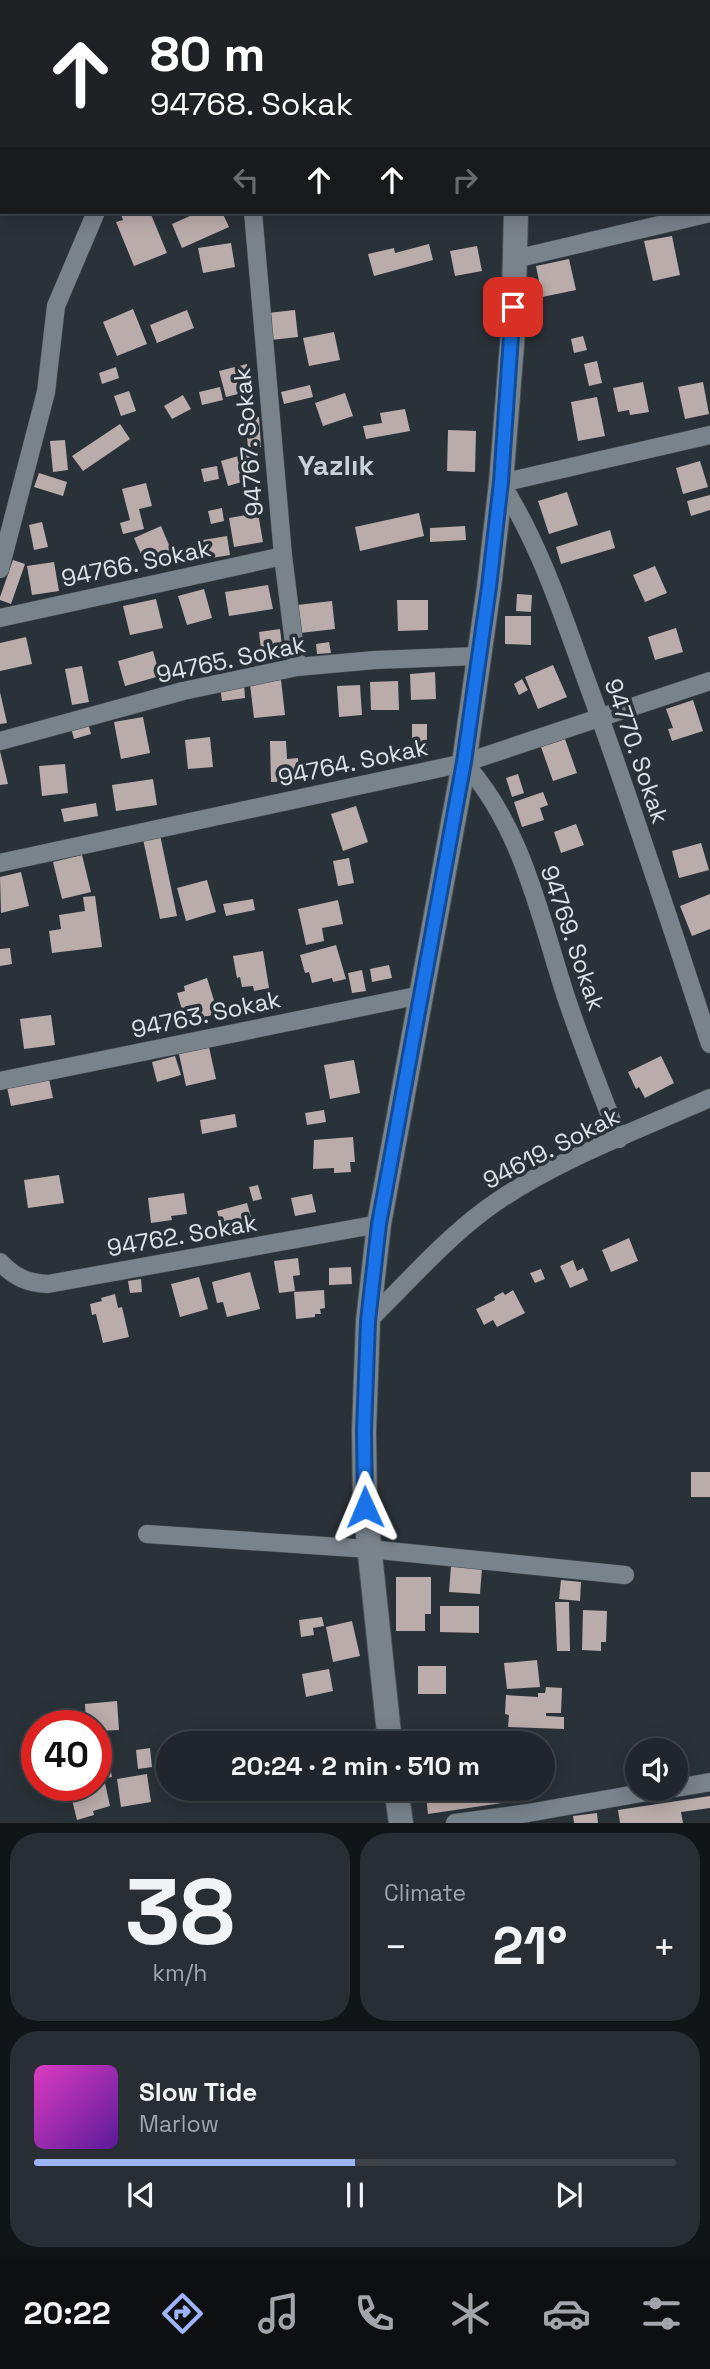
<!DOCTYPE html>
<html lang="en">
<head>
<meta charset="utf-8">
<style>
  :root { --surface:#20262b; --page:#282e33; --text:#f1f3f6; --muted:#a2a5a9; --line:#3d4347; --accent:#9eb4fd }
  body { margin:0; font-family:"Space Grotesk",sans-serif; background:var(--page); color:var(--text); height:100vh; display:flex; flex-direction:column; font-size:26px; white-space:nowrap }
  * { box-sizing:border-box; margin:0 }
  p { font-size:23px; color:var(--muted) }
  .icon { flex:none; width:38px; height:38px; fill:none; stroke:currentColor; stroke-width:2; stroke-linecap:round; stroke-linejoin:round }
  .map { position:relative; height:1823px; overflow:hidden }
  .panel { display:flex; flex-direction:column; gap:10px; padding:10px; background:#121518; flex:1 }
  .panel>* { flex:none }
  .guide { position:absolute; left:0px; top:0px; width:710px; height:214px; box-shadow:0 4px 18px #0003,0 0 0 2px var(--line); background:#202124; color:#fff; overflow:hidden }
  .controls { position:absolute; left:625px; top:1738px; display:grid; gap:14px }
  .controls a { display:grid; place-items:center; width:63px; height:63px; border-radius:50%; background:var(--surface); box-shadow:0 4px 18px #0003,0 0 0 2px var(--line); font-size:35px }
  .speed { position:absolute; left:21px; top:1710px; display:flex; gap:14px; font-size:35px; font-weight:700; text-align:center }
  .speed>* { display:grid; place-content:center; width:91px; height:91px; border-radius:50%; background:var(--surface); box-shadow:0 4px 18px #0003,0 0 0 2px var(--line); line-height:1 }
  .speed .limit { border:10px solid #d22; background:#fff; color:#111 }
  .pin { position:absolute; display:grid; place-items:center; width:60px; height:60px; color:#fff; margin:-30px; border-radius:14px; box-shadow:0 4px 10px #0006 }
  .me { position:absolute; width:77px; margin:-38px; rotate:359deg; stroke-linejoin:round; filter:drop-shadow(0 0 5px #0008) }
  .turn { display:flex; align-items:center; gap:24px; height:147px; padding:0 35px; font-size:32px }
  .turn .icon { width:91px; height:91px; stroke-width:2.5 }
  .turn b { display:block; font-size:49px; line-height:60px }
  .lanes { display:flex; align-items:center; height:66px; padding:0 35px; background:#0003; justify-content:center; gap:35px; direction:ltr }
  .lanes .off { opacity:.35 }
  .big { font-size:52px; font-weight:800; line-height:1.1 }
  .panel .widget { flex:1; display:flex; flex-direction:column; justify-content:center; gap:10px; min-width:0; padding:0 24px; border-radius:28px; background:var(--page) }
  .panel .dial { align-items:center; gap:0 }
  .dial b { font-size:91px; line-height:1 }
  .song { display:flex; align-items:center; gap:21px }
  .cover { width:84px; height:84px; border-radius:10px; background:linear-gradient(135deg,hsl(310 70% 55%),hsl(270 70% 35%)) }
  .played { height:7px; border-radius:4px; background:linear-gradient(90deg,var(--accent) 50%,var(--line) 50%) }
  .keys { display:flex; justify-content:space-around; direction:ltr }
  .heat { display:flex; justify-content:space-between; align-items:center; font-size:38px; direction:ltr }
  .panel .tiles { flex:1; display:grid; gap:10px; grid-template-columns:1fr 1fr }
  .widget:last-child { grid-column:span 2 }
  .trip { position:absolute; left:156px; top:1731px; width:399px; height:70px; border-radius:35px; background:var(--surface); box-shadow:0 4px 18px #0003,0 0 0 2px var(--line); font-weight:800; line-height:70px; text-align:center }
  .tab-bar { display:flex; height:112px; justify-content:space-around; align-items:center; background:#0d0f11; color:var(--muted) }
  .tab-bar .icon { width:49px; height:49px }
  .tab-bar .active { color:var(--accent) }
  .tab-bar b { font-size:32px; color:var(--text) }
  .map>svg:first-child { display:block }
</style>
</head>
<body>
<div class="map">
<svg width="710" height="1823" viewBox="0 0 710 1823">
  <rect width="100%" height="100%" fill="#2a3239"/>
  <path fill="#baacaa" d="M 120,212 L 150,212 L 167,253 L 134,266 L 116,222 L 123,220 Z
    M 199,212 L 222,212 L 229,227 L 182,248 L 172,224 Z
    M 672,236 L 680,275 L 653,281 L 644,241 Z
    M 231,243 L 235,267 L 203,273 L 198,248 Z
    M 429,244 L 433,260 L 374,276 L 368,254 L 394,248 L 395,253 Z
    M 477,246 L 482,271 L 455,276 L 450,251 Z
    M 569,259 L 576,290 L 542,297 L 536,266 Z
    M 133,309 L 147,344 L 117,356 L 103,322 Z
    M 187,310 L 194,328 L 157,343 L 150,325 Z
    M 295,310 L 298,337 L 271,340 L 268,313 Z
    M 334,332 L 340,360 L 309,366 L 303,338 Z
    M 583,336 L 587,350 L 574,353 L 571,339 Z
    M 597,361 L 602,383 L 589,386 L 584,364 Z
    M 247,364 L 254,390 L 226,397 L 219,371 Z
    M 116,367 L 119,378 L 102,384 L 99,373 Z
    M 643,382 L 649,412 L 630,415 L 629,410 L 618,412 L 613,388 Z
    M 703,382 L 709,414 L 685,419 L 678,387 Z
    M 310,385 L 313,397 L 284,404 L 281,392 Z
    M 220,387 L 223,400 L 202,405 L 199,392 Z
    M 129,391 L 136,411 L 121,416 L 114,396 Z
    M 345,393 L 353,416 L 323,426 L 315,403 Z
    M 183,395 L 191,409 L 172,419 L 164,406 Z
    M 597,397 L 605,436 L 578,441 L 571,402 Z
    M 405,409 L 410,431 L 366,439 L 363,426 L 382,423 L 380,413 Z
    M 240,417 L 259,417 L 261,447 L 248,447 L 247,437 L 241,437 Z
    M 120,424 L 130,439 L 83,471 L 72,456 Z
    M 448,430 L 476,431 L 475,472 L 447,471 Z
    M 65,440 L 68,470 L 53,472 L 50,441 Z
    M 249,453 L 256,478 L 228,486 L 221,461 Z
    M 700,461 L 708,487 L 683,494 L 676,468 Z
    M 217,466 L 219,479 L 204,482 L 201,469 Z
    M 39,473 L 67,482 L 63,496 L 34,487 Z
    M 146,483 L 152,506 L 139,509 L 144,529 L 123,534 L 120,523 L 130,520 L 122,489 Z
    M 567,492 L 578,525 L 549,534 L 538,501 Z
    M 710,495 L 710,510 L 691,516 L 687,501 Z
    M 222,508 L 224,521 L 211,524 L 208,511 Z
    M 258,513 L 263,542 L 234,547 L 229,518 Z
    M 419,513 L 424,536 L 360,551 L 355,527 Z
    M 42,522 L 48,547 L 34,550 L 29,525 Z
    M 161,526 L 174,557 L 147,568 L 134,538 Z
    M 465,526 L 466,540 L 430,542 L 430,528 Z
    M 610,530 L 615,548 L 561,564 L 556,547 Z
    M 227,536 L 230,555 L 206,559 L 203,540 Z
    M 13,560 L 25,564 L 11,604 L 0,600 L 0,597 Z
    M 54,562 L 59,591 L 32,595 L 27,566 Z
    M 655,566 L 667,593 L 645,602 L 633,575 Z
    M 268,585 L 273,609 L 229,616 L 225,592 Z
    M 204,589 L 212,618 L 187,625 L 178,596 Z
    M 517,594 L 532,595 L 531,612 L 516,611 Z
    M 156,599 L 163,628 L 130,635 L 123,606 Z
    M 397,600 L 428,600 L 428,630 L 398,631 Z
    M 332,601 L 335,629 L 300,633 L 297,605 Z
    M 505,616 L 531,616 L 531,645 L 505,644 Z
    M 676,628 L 683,652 L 655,660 L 648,637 Z
    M 280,629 L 282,646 L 261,649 L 259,632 Z
    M 26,637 L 32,664 L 0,671 L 0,643 Z
    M 329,642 L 331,653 L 317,654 L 316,644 Z
    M 153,651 L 160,676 L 125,686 L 118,661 Z
    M 553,665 L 567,697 L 538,709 L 525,677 Z
    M 82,666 L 89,702 L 72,705 L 65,669 Z
    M 435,672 L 436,699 L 411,700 L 410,674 Z
    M 522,679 L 528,690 L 519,695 L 514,684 Z
    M 281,680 L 285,715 L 254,718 L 250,684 Z
    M 398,681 L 399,710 L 371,710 L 370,682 Z
    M 244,683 L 245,698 L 222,701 L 220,686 Z
    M 360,685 L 362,715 L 339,717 L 337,686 Z
    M 0,692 L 7,723 L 0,724 Z
    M 693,700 L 703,731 L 672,741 L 668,729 L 673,728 L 666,709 Z
    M 143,717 L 150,753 L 121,759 L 114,722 Z
    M 88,723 L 91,734 L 74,739 L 71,728 Z
    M 412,724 L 427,724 L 427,755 L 412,755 Z
    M 210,737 L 213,767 L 188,769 L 185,740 Z
    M 565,739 L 577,773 L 553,781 L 541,747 Z
    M 270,741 L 286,741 L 287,759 L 298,758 L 299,782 L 271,782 Z
    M 0,751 L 8,784 L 0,785 Z
    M 65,764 L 68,793 L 42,796 L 39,766 Z
    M 518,774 L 524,793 L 512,797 L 506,778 Z
    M 153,779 L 157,805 L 116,811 L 112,785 Z
    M 543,792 L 548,805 L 540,808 L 544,820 L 522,827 L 514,802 Z
    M 96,803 L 98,816 L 64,822 L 61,809 Z
    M 356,806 L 368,842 L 343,851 L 331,814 Z
    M 576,824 L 584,845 L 561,853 L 554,832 Z
    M 160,835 L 177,916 L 160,919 L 143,839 Z
    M 701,843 L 709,870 L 679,878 L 672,851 Z
    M 82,855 L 91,892 L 62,899 L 53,862 Z
    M 349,858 L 354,883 L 338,886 L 333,861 Z
    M 21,872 L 29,906 L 1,913 L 0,877 Z
    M 207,880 L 216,912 L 186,921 L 177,888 Z
    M 710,894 L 710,929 L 692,936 L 680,906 Z
    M 95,896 L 102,947 L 52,953 L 49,931 L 61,929 L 59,915 L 85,911 L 83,897 Z
    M 253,899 L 255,910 L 226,916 L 223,904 Z
    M 338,900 L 343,924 L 322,928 L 324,941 L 306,945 L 298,909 Z
    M 336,945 L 346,979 L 333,982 L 332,978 L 312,983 L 309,972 L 305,973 L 300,955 Z
    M 10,948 L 12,964 L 0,966 L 0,949 Z
    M 263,951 L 269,988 L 254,991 L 253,986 L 242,987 L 240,977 L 237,978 L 233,956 Z
    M 389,965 L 392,978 L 372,982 L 370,969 Z
    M 362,970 L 366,991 L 352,993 L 348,973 Z
    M 207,978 L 218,1013 L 186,1023 L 177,993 L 185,991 L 184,986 Z
    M 51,1015 L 55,1045 L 24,1049 L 20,1019 Z
    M 209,1047 L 216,1079 L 186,1086 L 179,1054 Z
    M 175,1056 L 181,1075 L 157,1082 L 152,1062 Z
    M 661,1056 L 674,1083 L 645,1098 L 639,1087 L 636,1089 L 628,1072 Z
    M 354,1060 L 360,1093 L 330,1099 L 324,1065 Z
    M 49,1079 L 53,1098 L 11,1106 L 7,1087 Z
    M 324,1110 L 326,1122 L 307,1125 L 305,1113 Z
    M 235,1114 L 237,1127 L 202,1134 L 200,1120 Z
    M 353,1137 L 355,1162 L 350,1162 L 351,1172 L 334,1173 L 334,1168 L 313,1169 L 314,1140 Z
    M 59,1175 L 64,1203 L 28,1208 L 24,1180 Z
    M 258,1185 L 262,1199 L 253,1201 L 249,1187 Z
    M 184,1193 L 187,1214 L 171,1216 L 172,1220 L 151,1223 L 148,1198 Z
    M 312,1194 L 316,1212 L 295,1216 L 291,1198 Z
    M 247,1203 L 253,1224 L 223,1233 L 217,1211 Z
    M 629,1238 L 638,1261 L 611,1272 L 602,1250 Z
    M 298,1258 L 300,1275 L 293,1276 L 295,1291 L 279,1293 L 274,1261 Z
    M 573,1260 L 577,1271 L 583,1268 L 588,1280 L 570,1288 L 560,1266 Z
    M 351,1267 L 352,1284 L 329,1285 L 329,1268 Z
    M 541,1269 L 545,1279 L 535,1283 L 530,1273 Z
    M 250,1272 L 260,1309 L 227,1317 L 223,1302 L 217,1303 L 212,1282 Z
    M 199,1277 L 208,1309 L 180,1317 L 171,1284 Z
    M 141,1279 L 142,1292 L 130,1293 L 128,1281 Z
    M 324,1290 L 325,1308 L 320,1309 L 321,1314 L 315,1314 L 315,1317 L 296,1319 L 294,1292 Z
    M 513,1290 L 525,1313 L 497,1327 L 493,1320 L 484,1325 L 476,1309 L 495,1300 L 494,1297 L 503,1292 L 505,1295 Z
    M 115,1294 L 118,1308 L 122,1307 L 129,1337 L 103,1343 L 96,1314 L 92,1315 L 90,1304 L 102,1301 L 101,1298 Z
    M 691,1472 L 710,1472 L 710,1497 L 691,1497 Z
    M 451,1566 L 482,1568 L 480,1594 L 449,1592 Z
    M 396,1577 L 431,1577 L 431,1614 L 425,1614 L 425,1631 L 396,1631 Z
    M 561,1580 L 581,1582 L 580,1601 L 559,1599 Z
    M 555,1602 L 569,1602 L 570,1651 L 557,1651 Z
    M 440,1606 L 479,1606 L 479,1633 L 440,1632 Z
    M 583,1610 L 607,1611 L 606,1642 L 601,1642 L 601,1651 L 582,1650 Z
    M 322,1617 L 324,1626 L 313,1628 L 314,1635 L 301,1637 L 299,1620 Z
    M 352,1621 L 360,1656 L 333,1662 L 326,1627 Z
    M 537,1660 L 540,1687 L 507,1689 L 504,1663 Z
    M 418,1666 L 446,1666 L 446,1694 L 418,1694 Z
    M 329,1669 L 333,1691 L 306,1697 L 302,1674 Z
    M 546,1687 L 562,1688 L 561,1713 L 546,1713 L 546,1716 L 564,1717 L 564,1729 L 508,1727 L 509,1715 L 505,1714 L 506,1695 L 538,1697 L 538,1693 L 545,1693 Z
    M 117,1701 L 119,1730 L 96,1731 L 96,1726 L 86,1726 L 85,1704 Z
    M 150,1748 L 152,1767 L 138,1769 L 136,1750 Z
    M 107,1751 L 112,1777 L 96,1780 L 96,1753 Z
    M 147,1774 L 151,1802 L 121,1807 L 117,1779 Z
    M 105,1783 L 110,1806 L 93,1811 L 94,1815 L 77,1820 L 70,1792 Z
    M 470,1788 L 500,1788 L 502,1803 L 428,1814 L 426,1795 Z
    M 710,1796 L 710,1808 L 681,1812 L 683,1823 L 620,1823 L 618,1810 Z
    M 597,1813 L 598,1823 L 574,1823 L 573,1816 Z"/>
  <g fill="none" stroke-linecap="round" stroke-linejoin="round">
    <defs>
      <path id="street" d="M 64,0 L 65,2
        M 231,0 L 231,2
        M 677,2 L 685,0
        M 253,212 L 283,556 L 297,667
        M 515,259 L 710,213
        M 710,435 L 501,483 C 540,545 562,613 587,682 C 631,801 670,923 710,1044
        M 0,569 L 46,392 L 56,306 L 96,212
        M 0,618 L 283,556
        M 0,741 L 183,691 L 297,667 L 375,660 L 478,656
        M 464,763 C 522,826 540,917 566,997 C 582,1045 601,1092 619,1139
        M 0,863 L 464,763 L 710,681
        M 0,1081 L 421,995
        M 0,1262 C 14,1277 27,1283 48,1284 L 379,1224
        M 368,1321 C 406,1284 442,1242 485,1210 C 548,1163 638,1130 710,1098
        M 147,1534 L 369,1549 L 625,1575
        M 676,1788 L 710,1782
        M 455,1823 L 528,1813 L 670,1788"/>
      <path id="secondary" d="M 513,0 L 513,2
        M 390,1743 L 365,1507 L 364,1431 L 368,1321 L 379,1224 L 464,763 L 489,587 L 501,483 L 513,332 L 516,212
        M 396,1788 L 401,1823"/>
    </defs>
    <use href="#street" stroke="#474e54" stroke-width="19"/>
    <use href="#secondary" stroke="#474e54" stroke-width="26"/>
    <use href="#street" stroke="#79838b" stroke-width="18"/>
    <use href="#secondary" stroke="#79838b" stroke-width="24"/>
  </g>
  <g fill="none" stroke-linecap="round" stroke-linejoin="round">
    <defs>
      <path id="route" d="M 365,1507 L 364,1431 L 368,1321 L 379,1224 L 464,762 L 489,587 L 501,482 L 513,307"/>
    </defs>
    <use href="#route" stroke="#114b97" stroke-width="18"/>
    <use href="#route" stroke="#1a73e8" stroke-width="12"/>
  </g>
  <g text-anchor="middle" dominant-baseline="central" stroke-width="7" stroke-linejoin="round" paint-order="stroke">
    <g font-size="24" fill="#dde3e7" stroke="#2a3239">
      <text transform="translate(248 442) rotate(-95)">94767. Sokak</text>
      <text transform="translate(136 563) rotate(-12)">94766. Sokak</text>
      <text transform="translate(231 659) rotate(-12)">94765. Sokak</text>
      <text transform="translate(637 751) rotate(71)">94770. Sokak</text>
      <text transform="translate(353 762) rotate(-12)">94764. Sokak</text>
      <text transform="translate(573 938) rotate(71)">94769. Sokak</text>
      <text transform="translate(206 1014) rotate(-12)">94763. Sokak</text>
      <text transform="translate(551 1148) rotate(-27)">94619. Sokak</text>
      <text transform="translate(182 1235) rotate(-10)">94762. Sokak</text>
    </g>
    <g font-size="28" font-weight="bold" fill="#c6d1da" stroke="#2a3239">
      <text x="336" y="465">Yazlık</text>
    </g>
  </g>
</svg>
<div class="controls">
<a><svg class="icon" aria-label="sound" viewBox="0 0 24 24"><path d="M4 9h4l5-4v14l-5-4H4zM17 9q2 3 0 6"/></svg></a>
</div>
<div class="speed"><div class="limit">40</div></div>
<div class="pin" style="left:513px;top:307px;background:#d93025"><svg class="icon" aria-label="arrive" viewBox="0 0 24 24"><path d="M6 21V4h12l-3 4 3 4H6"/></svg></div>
<svg class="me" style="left:365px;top:1507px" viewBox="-20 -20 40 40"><path d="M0-17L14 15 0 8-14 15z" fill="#1a73e8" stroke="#fff" stroke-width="4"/></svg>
<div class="trip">20:24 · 2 min · 510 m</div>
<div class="guide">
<div class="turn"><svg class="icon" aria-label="ahead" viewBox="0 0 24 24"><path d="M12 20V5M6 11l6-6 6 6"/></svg><div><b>80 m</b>94768. Sokak</div></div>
<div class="lanes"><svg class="icon off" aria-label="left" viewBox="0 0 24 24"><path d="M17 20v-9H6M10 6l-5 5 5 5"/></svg><svg class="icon" aria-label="ahead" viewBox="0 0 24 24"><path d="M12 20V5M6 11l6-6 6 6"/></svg><svg class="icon" aria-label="ahead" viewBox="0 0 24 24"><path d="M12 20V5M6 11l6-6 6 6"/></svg><svg class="icon off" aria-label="right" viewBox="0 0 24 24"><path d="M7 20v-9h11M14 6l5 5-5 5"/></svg></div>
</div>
</div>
<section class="panel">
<div class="tiles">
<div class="widget dial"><b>38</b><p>km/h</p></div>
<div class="widget"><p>Climate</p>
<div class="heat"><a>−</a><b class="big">21°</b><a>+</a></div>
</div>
<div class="widget">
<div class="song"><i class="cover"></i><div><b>Slow Tide</b><p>Marlow</p></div></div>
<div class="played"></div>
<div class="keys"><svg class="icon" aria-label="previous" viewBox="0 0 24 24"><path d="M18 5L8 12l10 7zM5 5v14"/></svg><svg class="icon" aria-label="pause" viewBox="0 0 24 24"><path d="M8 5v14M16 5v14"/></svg><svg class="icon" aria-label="next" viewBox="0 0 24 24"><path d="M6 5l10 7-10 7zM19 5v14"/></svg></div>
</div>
</div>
</section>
<nav class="tab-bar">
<b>20:22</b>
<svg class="icon active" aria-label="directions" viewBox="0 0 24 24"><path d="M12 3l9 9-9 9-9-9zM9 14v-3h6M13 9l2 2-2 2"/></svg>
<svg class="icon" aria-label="music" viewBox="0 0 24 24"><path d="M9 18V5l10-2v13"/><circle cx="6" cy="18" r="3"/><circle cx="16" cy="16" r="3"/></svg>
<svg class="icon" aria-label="phone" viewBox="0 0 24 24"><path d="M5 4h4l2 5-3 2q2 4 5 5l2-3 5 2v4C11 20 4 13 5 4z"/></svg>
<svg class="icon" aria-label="climate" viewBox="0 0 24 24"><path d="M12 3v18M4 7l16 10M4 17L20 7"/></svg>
<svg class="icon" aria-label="car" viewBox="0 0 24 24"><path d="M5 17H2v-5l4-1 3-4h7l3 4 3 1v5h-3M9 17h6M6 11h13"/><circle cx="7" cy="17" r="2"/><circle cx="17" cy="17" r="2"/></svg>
<svg class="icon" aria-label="filters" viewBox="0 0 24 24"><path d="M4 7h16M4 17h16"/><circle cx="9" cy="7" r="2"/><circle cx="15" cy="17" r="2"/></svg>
</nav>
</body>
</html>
